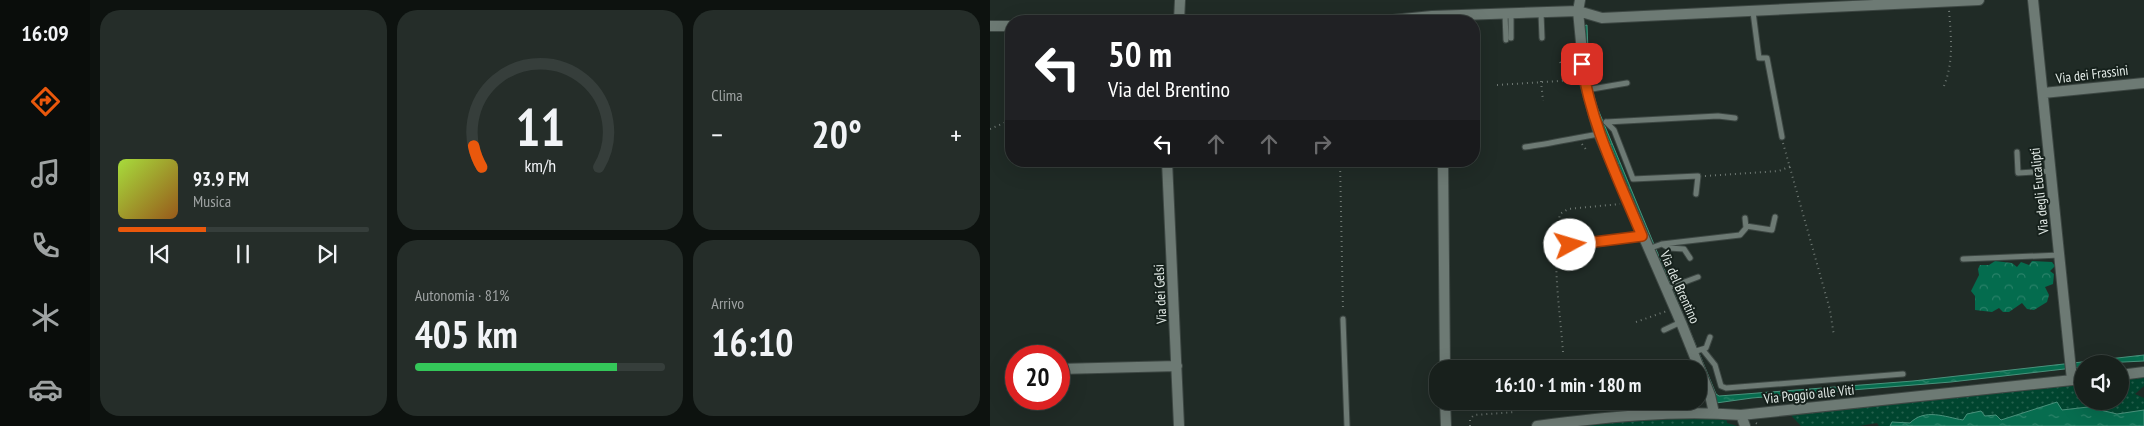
<!DOCTYPE html>
<html lang="it">
<head>
<meta charset="utf-8">
<style>
  :root { --surface:#18201c; --page:#252d29; --text:#f1f3f6; --muted:#9fa3a3; --line:#363e3b; --accent:#ea580c }
  body { margin:0; font-family:"PT Sans Narrow",sans-serif; background:var(--page); color:var(--text); height:100vh; display:flex; flex-direction:column; font-size:19px; white-space:nowrap }
  * { box-sizing:border-box; margin:0 }
  p { font-size:16px; color:var(--muted) }
  .icon { flex:none; width:28px; height:28px; fill:none; stroke:currentColor; stroke-width:2; stroke-linecap:round; stroke-linejoin:round }
  .map { position:relative; flex:1; overflow:hidden }
  .sheet { display:flex; flex-direction:column; gap:10px; padding:10px; background:#0d120f; width:900px }
  .sheet>* { flex:none }
  .banner { position:absolute; left:15px; top:15px; width:475px; height:152px; border-radius:20px; box-shadow:0 5px 20px #0002,0 0 0 1px var(--line); background:#202124; color:#fff; overflow:hidden }
  .fabs { position:absolute; left:1084px; top:355px; display:grid; gap:10px }
  .fabs a { display:grid; place-items:center; width:55px; height:55px; border-radius:50%; background:var(--surface); box-shadow:0 5px 20px #0002,0 0 0 1px var(--line); font-size:25px }
  .speed { position:absolute; left:15px; top:345px; display:flex; gap:10px; font-size:25px; font-weight:700; text-align:center }
  .speed>* { display:grid; place-content:center; width:65px; height:65px; border-radius:50%; background:var(--surface); box-shadow:0 5px 20px #0002,0 0 0 1px var(--line); line-height:1 }
  .speed .limit { border:8px solid #d22; background:#fff; color:#111 }
  .pin { position:absolute; display:grid; place-items:center; width:42px; height:42px; color:#fff; margin:-21px; border-radius:10px; box-shadow:0 2px 8px #0006 }
  .me { position:absolute; width:55px; margin:-28px; rotate:84deg; stroke-linejoin:round; filter:drop-shadow(0 0 4px #0008) }
  .turn { display:flex; align-items:center; gap:18px; height:105px; padding:0 20px; font-size:22px }
  .turn .icon { width:65px; height:65px; stroke-width:2.5 }
  .turn b { display:block; font-size:35px; line-height:42px }
  .lanes { display:flex; align-items:center; height:48px; padding:0 20px; background:#0003; justify-content:center; gap:25px; direction:ltr }
  .lanes .off { opacity:.35 }
  .big { font-size:38px; font-weight:700; line-height:1.1 }
  .sheet .tile { flex:1; display:flex; flex-direction:column; justify-content:center; gap:8px; min-width:0; padding:0 18px; border-radius:20px; background:var(--page) }
  .sheet .dial { align-items:center; gap:0 }
  .dial svg { height:130px; overflow:visible; fill:none; stroke:var(--line); stroke-width:7; stroke-linecap:round; text-anchor:middle }
  .dial text { fill:var(--text); stroke:none }
  .song { display:flex; align-items:center; gap:15px }
  .cover { width:60px; height:60px; border-radius:8px; background:linear-gradient(135deg,hsl(80 70% 55%),hsl(30 70% 35%)) }
  .played { height:5px; border-radius:2px; background:linear-gradient(90deg,var(--accent) 35%,var(--line) 35%) }
  .keys { display:flex; justify-content:space-around; direction:ltr }
  .heat { display:flex; justify-content:space-between; align-items:center; font-size:28px; direction:ltr }
  .charge { height:8px; border-radius:4px; background:linear-gradient(90deg,#34c759 81%,var(--line) 0) }
  .sheet .tiles { flex:1; display:grid; gap:10px; grid-template-columns:repeat(3,1fr) }
  .tile:first-child { grid-row:span 2 }
  .trip { position:absolute; left:439px; top:360px; width:278px; height:50px; border-radius:20px; background:var(--surface); box-shadow:0 5px 20px #0002,0 0 0 1px var(--line); font-weight:700; line-height:50px; text-align:center }
  main { display:flex; flex:1; min-height:0 }
  .menu { display:flex; flex-direction:column; width:90px; justify-content:space-around; align-items:center; background:#0a0d0b; color:var(--muted) }
  .menu .icon { width:35px; height:35px }
  .menu .selected { color:var(--accent) }
  .menu b { font-size:22px; color:var(--text) }
  .map>svg:first-child { display:block }
</style>
</head>
<body>
<main>
<nav class="menu">
<b>16:09</b>
<svg class="icon selected" aria-label="directions" viewBox="0 0 24 24"><path d="M12 3l9 9-9 9-9-9zM9 14v-3h6M13 9l2 2-2 2"/></svg>
<svg class="icon" aria-label="music" viewBox="0 0 24 24"><path d="M9 18V5l10-2v13"/><circle cx="6" cy="18" r="3"/><circle cx="16" cy="16" r="3"/></svg>
<svg class="icon" aria-label="phone" viewBox="0 0 24 24"><path d="M5 4h4l2 5-3 2q2 4 5 5l2-3 5 2v4C11 20 4 13 5 4z"/></svg>
<svg class="icon" aria-label="climate" viewBox="0 0 24 24"><path d="M12 3v18M4 7l16 10M4 17L20 7"/></svg>
<svg class="icon" aria-label="car" viewBox="0 0 24 24"><path d="M5 17H2v-5l4-1 3-4h7l3 4 3 1v5h-3M9 17h6M6 11h13"/><circle cx="7" cy="17" r="2"/><circle cx="17" cy="17" r="2"/></svg>
</nav>
<section class="sheet">
<div class="tiles">
<div class="tile">
<div class="song"><i class="cover"></i><div><b>93.9 FM</b><p>Musica</p></div></div>
<div class="played"></div>
<div class="keys"><svg class="icon" aria-label="previous" viewBox="0 0 24 24"><path d="M18 5L8 12l10 7zM5 5v14"/></svg><svg class="icon" aria-label="pause" viewBox="0 0 24 24"><path d="M8 5v14M16 5v14"/></svg><svg class="icon" aria-label="next" viewBox="0 0 24 24"><path d="M6 5l10 7-10 7zM19 5v14"/></svg></div>
</div>
<div class="tile dial"><svg viewBox="0 0 100 80">
<path d="M14 69A42 42 0 1 1 86 69"/>
<path d="M14 69A42 42 0 0 1 9 56" stroke="#ea580c"/>
<text x="50" y="56" font-size="32" font-weight="700">11</text>
<text x="50" y="72" font-size="11">km/h</text>
</svg></div>
<div class="tile"><p>Clima</p>
<div class="heat"><a>−</a><b class="big">20°</b><a>+</a></div>
</div>
<div class="tile"><p>Autonomia · 81%</p><b class="big">405 km</b><div class="charge"></div></div>
<div class="tile"><p>Arrivo</p><b class="big">16:10</b></div>
</div>
</section>
<div class="map">
<svg width="1154" height="426" viewBox="0 0 1154 426">
  <defs>
    <pattern id="grass-dots" width="8" height="8" patternUnits="userSpaceOnUse" patternTransform="scale(1.25)"><rect width="8" height="8" fill="#00452f"/><path d="M2 2h.1M6 6h.1" fill="none" stroke="#25604d" stroke-width="1.8" stroke-linecap="round"/></pattern>
    <pattern id="forest-crowns" width="20" height="18" patternUnits="userSpaceOnUse" patternTransform="scale(1.25)"><rect width="20" height="18" fill="#046c4e"/><path d="M2 6a3 3 0 1 1 6 0M12 15a3 3 0 1 1 6 0" fill="none" stroke="#288168"/></pattern>
    <pattern id="water-ripples" width="26" height="14" patternUnits="userSpaceOnUse" patternTransform="scale(1.25)"><rect width="26" height="14" fill="#076d4f"/><path d="M2 4q2-2 4 0t4 0M15 11q2-2 4 0t4 0" fill="none" stroke="#2b8268"/></pattern>
  </defs>
  <rect width="100%" height="100%" fill="#202b26"/>
  <path fill="url(#grass-dots)" d="M 1154,372 L 1154,386 L 1145,394 L 1154,398 L 1154,410 L 1127,414 L 1098,407 L 1071,410 L 1048,408 L 1011,420 L 973,420 L 940,414 L 920,423 L 902,422 L 900,426 L 889,426 L 887,423 L 869,426 L 811,426 L 796,410 L 1092,379 L 1092,401 L 1130,401 L 1130,375 Z
    M 736,414 L 737,423 L 747,426 L 549,426 Z"/>
  <path fill="url(#forest-crowns)" d="M 1005,261 L 1022,263 L 1027,267 L 1031,262 L 1039,265 L 1042,261 L 1062,262 L 1065,266 L 1060,271 L 1064,274 L 1063,284 L 1055,287 L 1059,295 L 1057,302 L 1044,310 L 1037,309 L 1032,303 L 1019,312 L 1013,312 L 1009,308 L 1002,312 L 985,310 L 985,296 L 981,291 L 989,275 L 988,269 L 990,265 L 999,265 Z"/>
  <path fill="url(#water-ripples)" stroke="#49927c" d="M 597,25 L 599,78 L 607,107 L 726,394 L 729,396 L 923,381 L 1154,355 L 1154,361 L 1092,364 L 1092,367 L 961,382 L 762,398 L 726,403 L 604,105 L 597,78 L 593,26 Z
    M 1067,402 L 1072,410 L 1098,407 L 1127,414 L 1154,410 L 1154,426 L 900,426 L 902,422 L 920,423 C 935,408 955,417 973,420 L 977,414 L 991,411 L 995,416 L 1006,415 L 1011,420 Z"/>
  <g fill="none" stroke-linecap="round" stroke-linejoin="round">
    <defs>
      <path id="service" d="M 763,12 L 769,58 L 777,58 L 792,137
        M 551,13 L 552,38
        M 515,14 L 516,40
        M 521,14 L 521,38
        M 596,90 L 637,83
        M 616,122 L 624,130 L 643,179 L 708,176 L 706,194
        M 616,122 L 728,116 L 745,118
        M 535,147 C 560,144 584,138 609,134
        M 1027,152 L 1028,173 L 1061,171
        M 756,226 L 782,230 L 785,217
        M 672,244 L 679,248 L 694,249 L 700,258
        M 580,245 L 652,236
        M 658,249 L 672,244 L 750,235 L 756,228 L 755,218
        M 973,259 L 1070,255
        M 676,289 L 708,277
        M 353,319 L 357,426
        M 674,330 L 691,322
        M 713,350 L 725,365 L 731,386 L 736,388 L 913,374
        M 703,352 L 716,348 L 720,337"/>
      <path id="minor" d="M 590,0 L 588,11 L 595,83 L 609,134 L 692,325 L 720,395 L 724,413
        M 1043,0 L 1082,380
        M 189,21 L 190,0
        M 393,21 L 442,16 L 588,11 L 612,18 L 989,0
        M 0,26 L 21,26
        M 1053,93 L 1154,83
        M 177,161 L 189,426
        M 453,161 L 455,369
        M 69,369 L 187,366
        M 22,370 L 26,370
        M 1130,375 L 1154,372
        M 455,401 L 456,426
        M 751,415 L 755,426
        M 547,426 C 615,417 683,410 751,415 L 1092,379"/>
    </defs>
    <use href="#service" stroke="#3d4743" stroke-width="7"/>
    <use href="#minor" stroke="#3d4743" stroke-width="12"/>
    <path stroke="#6d7772" stroke-width="2" stroke-dasharray="1 4" stroke-linecap="butt" d="M 570,62 L 573,68 L 584,79
      M 551,81 L 553,101
      M 507,85 L 585,80
      M 954,86 C 964,61 961,37 959,10
      M 0,129 L 21,120
      M 793,143 L 840,310 L 844,336
      M 592,144 L 598,152
      M 350,161 L 353,311
      M 715,176 L 789,171 L 801,166
      M 646,322 L 677,311
      M 573,352 C 570,310 561,256 570,214 L 578,209 L 630,204
      M 766,423 L 770,426
      M 480,426 L 480,419 L 484,415 L 526,412"/>
    <use href="#service" stroke="#6d7a74" stroke-width="5"/>
    <use href="#minor" stroke="#6d7a74" stroke-width="10"/>
  </g>
  <g fill="none" stroke-linecap="round" stroke-linejoin="round">
    <defs>
      <path id="route" d="M 580,245 L 652,236 C 629,180 601,125 592,64"/>
    </defs>
    <use href="#route" stroke="#983908" stroke-width="12"/>
    <use href="#route" stroke="#ea580c" stroke-width="9"/>
  </g>
  <g text-anchor="middle" dominant-baseline="central" stroke-width="4" stroke-linejoin="round" paint-order="stroke">
    <g font-size="14" fill="#e2eae6" stroke="#16211c">
      <text transform="translate(1102 74) rotate(-7)">Via dei Frassini</text>
      <text transform="translate(1049 191) rotate(-96)">Via degli Eucalipti</text>
      <text transform="translate(690 287) rotate(66)">Via del Brentino</text>
      <text transform="translate(170 294) rotate(-93)">Via dei Gelsi</text>
      <text transform="translate(819 394) rotate(-6)">Via Poggio alle Viti</text>
    </g>
  </g>
</svg>
<div class="fabs">
<a><svg class="icon" aria-label="sound" viewBox="0 0 24 24"><path d="M4 9h4l5-4v14l-5-4H4zM17 9q2 3 0 6"/></svg></a>
</div>
<div class="speed"><div class="limit">20</div></div>
<div class="pin" style="left:592px;top:64px;background:#d93025"><svg class="icon" aria-label="arrive" viewBox="0 0 24 24"><path d="M6 21V4h12l-3 4 3 4H6"/></svg></div>
<svg class="me" style="left:580px;top:245px" viewBox="-20 -20 40 40"><circle r="19" fill="#fff"/><path d="M0-13L10 11 0 6-10 11z" fill="#ea580c"/></svg>
<div class="trip">16:10 · 1 min · 180 m</div>
<div class="banner">
<div class="turn"><svg class="icon" aria-label="left" viewBox="0 0 24 24"><path d="M17 20v-9H6M10 6l-5 5 5 5"/></svg><div><b>50 m</b>Via del Brentino</div></div>
<div class="lanes"><svg class="icon" aria-label="left" viewBox="0 0 24 24"><path d="M17 20v-9H6M10 6l-5 5 5 5"/></svg><svg class="icon off" aria-label="ahead" viewBox="0 0 24 24"><path d="M12 20V5M6 11l6-6 6 6"/></svg><svg class="icon off" aria-label="ahead" viewBox="0 0 24 24"><path d="M12 20V5M6 11l6-6 6 6"/></svg><svg class="icon off" aria-label="right" viewBox="0 0 24 24"><path d="M7 20v-9h11M14 6l5 5-5 5"/></svg></div>
</div>
</div>
</main>
</body>
</html>
